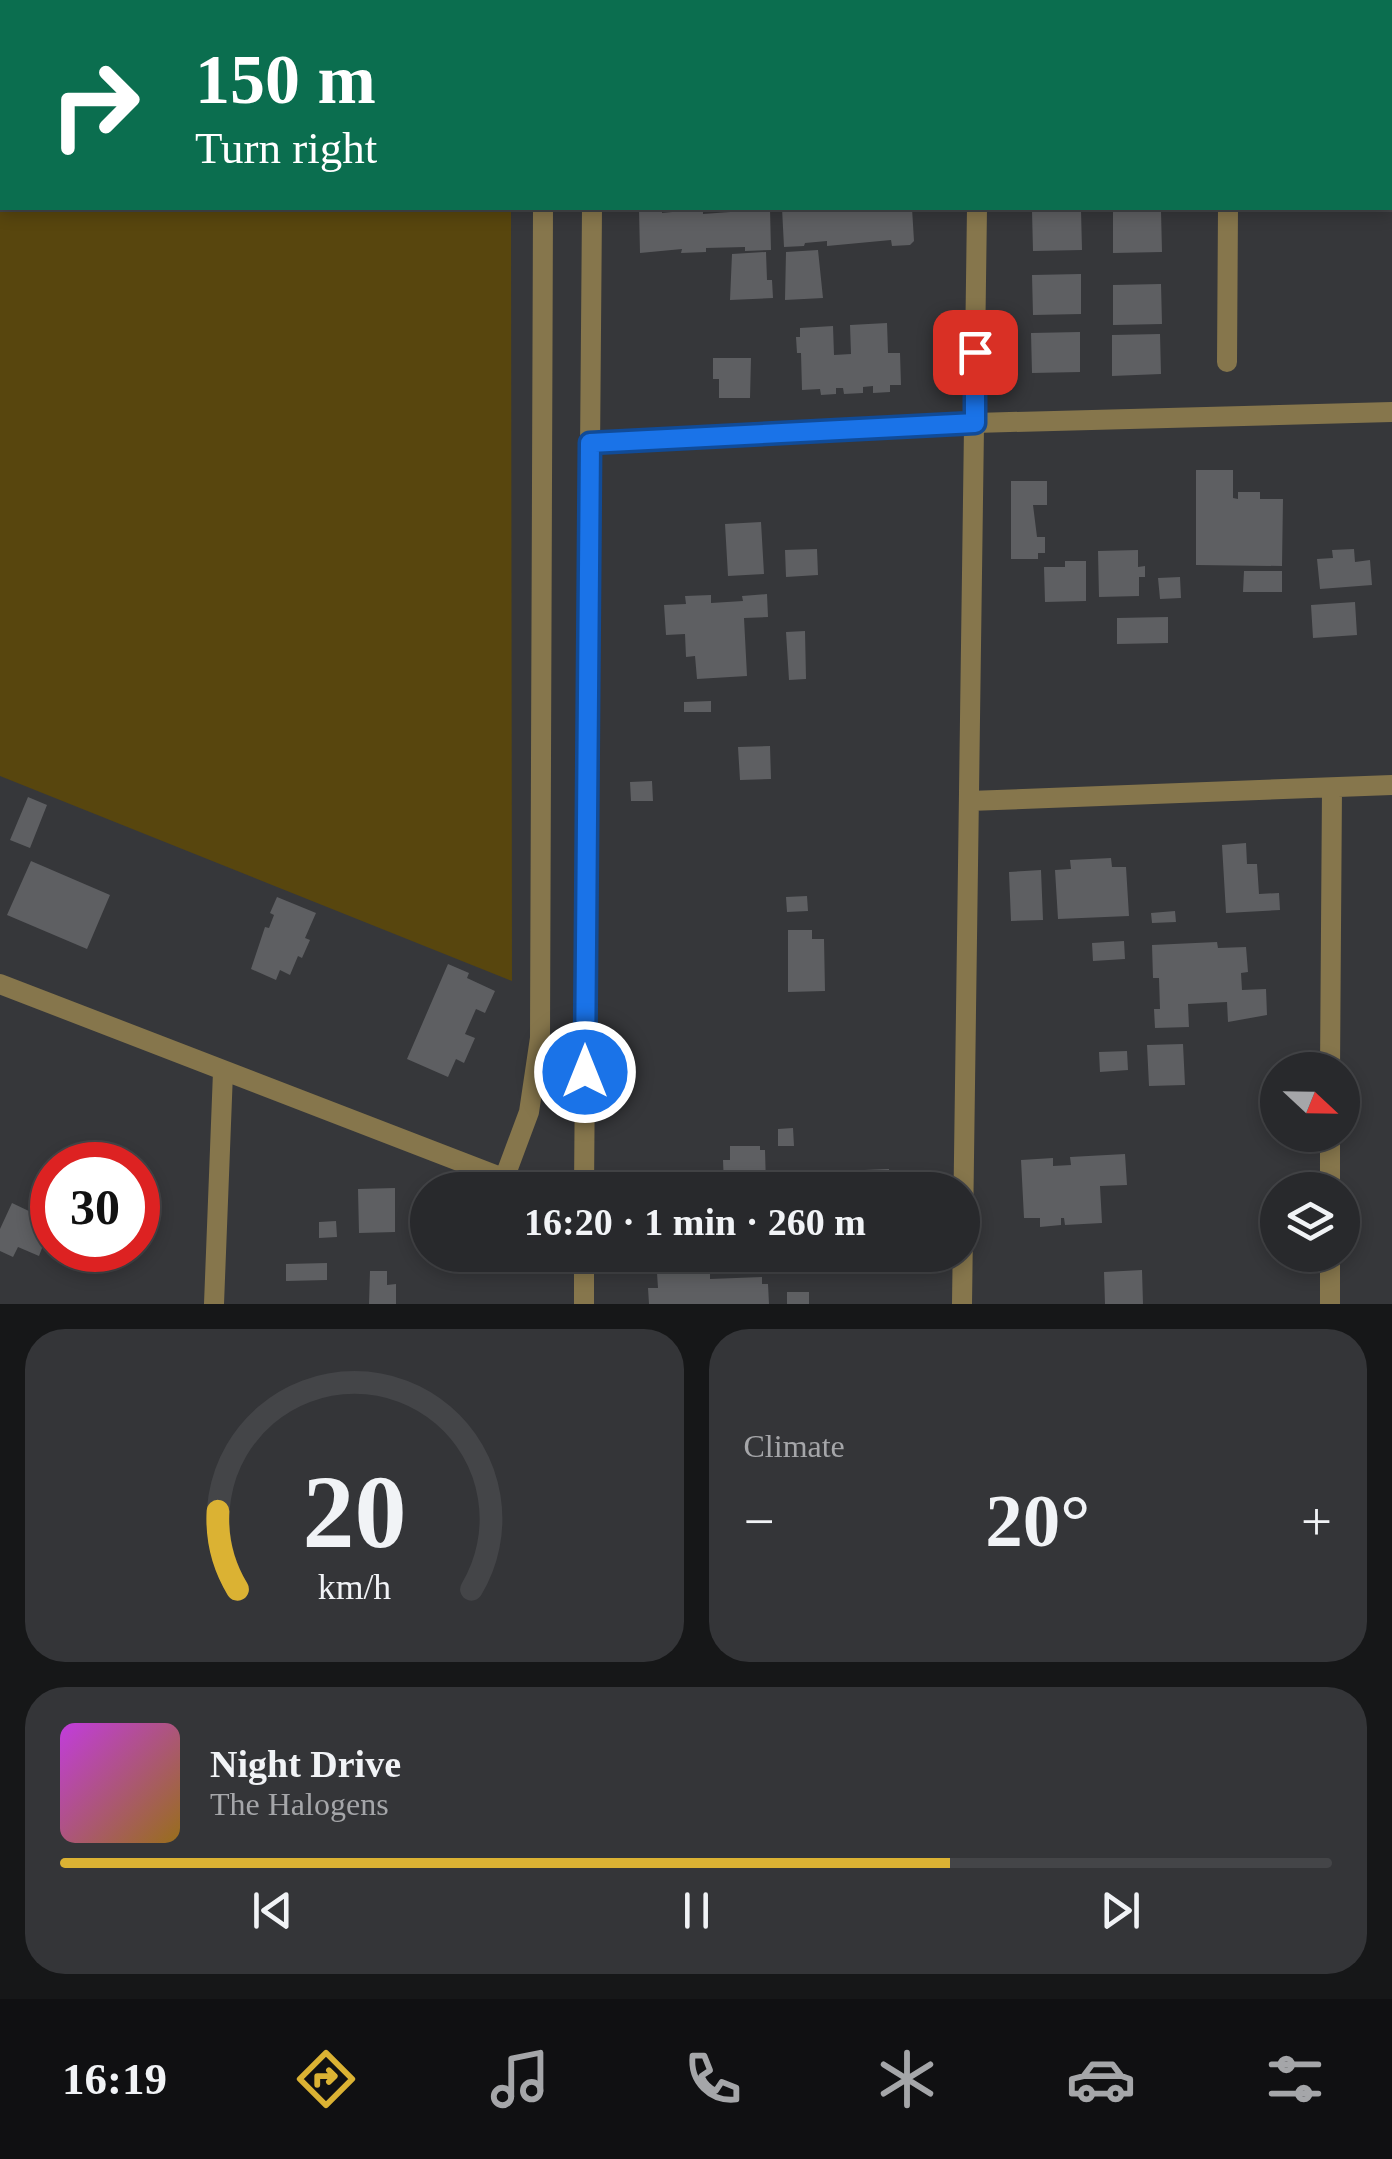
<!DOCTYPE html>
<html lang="en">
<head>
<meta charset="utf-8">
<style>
  :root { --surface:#28292c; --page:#343538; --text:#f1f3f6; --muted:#a5a6a9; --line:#444548; --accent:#dbb233 }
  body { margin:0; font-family:Georgia,serif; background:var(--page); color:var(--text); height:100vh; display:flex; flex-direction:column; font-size:38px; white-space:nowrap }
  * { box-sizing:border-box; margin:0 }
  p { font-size:32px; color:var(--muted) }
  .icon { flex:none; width:55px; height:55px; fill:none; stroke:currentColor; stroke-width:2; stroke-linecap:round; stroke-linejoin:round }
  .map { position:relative; height:1304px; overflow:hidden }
  .drawer { display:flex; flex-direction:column; gap:25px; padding:25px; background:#161718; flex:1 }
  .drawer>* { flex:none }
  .banner { position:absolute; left:0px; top:0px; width:1392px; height:210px; box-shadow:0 5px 15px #0003,0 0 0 2px var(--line); background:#0b6e4f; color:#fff; overflow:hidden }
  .needle { width:65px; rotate:112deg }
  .fabs { position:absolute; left:1260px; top:1052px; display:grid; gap:20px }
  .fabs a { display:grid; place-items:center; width:100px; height:100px; border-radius:50%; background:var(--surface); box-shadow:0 5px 15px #0003,0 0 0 2px var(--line); font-size:50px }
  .speed { position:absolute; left:30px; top:1142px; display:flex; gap:20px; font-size:50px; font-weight:700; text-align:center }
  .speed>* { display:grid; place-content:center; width:130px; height:130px; border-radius:50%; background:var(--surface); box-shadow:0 5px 15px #0003,0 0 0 2px var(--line); line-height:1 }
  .speed .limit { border:15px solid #d22; background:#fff; color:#111 }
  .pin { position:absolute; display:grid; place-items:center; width:85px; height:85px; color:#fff; margin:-42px; border-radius:20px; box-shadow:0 5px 15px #0006 }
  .me { position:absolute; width:110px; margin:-55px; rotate:0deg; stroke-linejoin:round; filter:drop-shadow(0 0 8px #0008) }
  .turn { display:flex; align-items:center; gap:35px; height:210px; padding:0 30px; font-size:45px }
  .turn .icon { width:130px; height:130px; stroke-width:2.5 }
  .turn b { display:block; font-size:70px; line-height:85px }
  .big { font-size:75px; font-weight:800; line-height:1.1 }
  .drawer .widget { flex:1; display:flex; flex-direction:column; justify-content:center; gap:15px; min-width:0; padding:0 35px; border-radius:40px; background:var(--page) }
  .drawer .dial { align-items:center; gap:0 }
  .dial svg { height:260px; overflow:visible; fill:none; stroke:var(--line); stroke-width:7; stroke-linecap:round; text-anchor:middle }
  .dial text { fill:var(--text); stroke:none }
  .song { display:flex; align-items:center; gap:30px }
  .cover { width:120px; height:120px; border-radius:15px; background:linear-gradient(135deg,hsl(290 70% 55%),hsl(40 70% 35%)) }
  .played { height:10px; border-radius:5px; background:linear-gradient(90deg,var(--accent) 70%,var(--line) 70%) }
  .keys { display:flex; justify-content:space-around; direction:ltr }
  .heat { display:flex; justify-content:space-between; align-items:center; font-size:55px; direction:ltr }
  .drawer .tiles { flex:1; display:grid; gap:25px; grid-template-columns:1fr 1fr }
  .widget:last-child { grid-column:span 2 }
  .trip { position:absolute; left:410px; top:1172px; width:570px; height:100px; border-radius:50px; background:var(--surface); box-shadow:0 5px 15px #0003,0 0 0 2px var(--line); font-weight:800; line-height:100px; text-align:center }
  .dock { display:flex; height:160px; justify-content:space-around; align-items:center; background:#101012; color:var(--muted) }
  .dock .icon { width:70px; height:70px }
  .dock .on { color:var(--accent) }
  .dock b { font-size:45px; color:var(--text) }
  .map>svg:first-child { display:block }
</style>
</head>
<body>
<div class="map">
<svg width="1392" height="1304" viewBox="0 0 1392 1304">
  <rect width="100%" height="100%" fill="#36373a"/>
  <path fill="#58460e" d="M 0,0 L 511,0 L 2,2 L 2,208 L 511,208 L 512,981 L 0,776 Z"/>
  <path fill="#5e5f62" d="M 782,208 L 912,208 L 914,241 L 910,245 L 892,246 L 891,240 L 827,246 L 827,241 L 805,243 L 804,246 L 784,247 Z
    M 662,209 L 662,213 L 703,209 L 703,214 L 770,209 L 771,250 L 745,251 L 745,247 L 706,248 L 706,252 L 681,253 L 682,249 L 640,253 L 639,210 Z
    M 1081,210 L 1082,250 L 1033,251 L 1032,211 Z
    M 1161,211 L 1162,252 L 1113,253 L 1113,212 Z
    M 818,250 L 823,298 L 785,300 L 786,252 Z
    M 766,252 L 767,280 L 772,280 L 773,298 L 730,300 L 732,254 Z
    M 1081,274 L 1081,314 L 1033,315 L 1032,275 Z
    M 1161,284 L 1162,324 L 1113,325 L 1113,285 Z
    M 887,323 L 888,353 L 900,353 L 901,385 L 890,385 L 890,392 L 873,393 L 873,386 L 863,387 L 863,393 L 844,394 L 843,388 L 836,388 L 836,394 L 821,395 L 820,389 L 802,390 L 801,353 L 797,353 L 796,337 L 800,337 L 800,328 L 833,326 L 834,355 L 851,354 L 850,325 Z
    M 1080,332 L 1080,372 L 1032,373 L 1031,333 Z
    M 1160,334 L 1161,374 L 1112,376 L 1112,335 Z
    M 713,358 L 751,358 L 750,398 L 719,398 L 719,379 L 713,379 Z
    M 1196,470 L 1233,470 L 1233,498 L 1238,499 L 1238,492 L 1260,492 L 1260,499 L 1283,499 L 1282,566 L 1196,565 Z
    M 1011,481 L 1047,481 L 1047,505 L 1033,505 L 1037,537 L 1045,537 L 1045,553 L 1038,553 L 1038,559 L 1011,559 Z
    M 761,522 L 764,574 L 728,576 L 725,524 Z
    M 817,549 L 818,575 L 786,577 L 785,550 Z
    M 1354,549 L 1355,562 L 1370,560 L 1372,585 L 1320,589 L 1317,559 L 1333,558 L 1332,550 Z
    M 1138,550 L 1138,567 L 1145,566 L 1145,577 L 1139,577 L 1139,596 L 1099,597 L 1098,551 Z
    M 1065,561 L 1086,561 L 1086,601 L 1045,602 L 1044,567 L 1065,567 Z
    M 1244,571 L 1282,571 L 1282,592 L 1243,592 Z
    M 1180,577 L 1181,598 L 1160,599 L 1158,578 Z
    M 767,594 L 768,617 L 744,618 L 747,676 L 697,679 L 695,656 L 686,657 L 685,634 L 666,635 L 664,605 L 686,604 L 685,596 L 711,595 L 711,603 L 743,601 L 742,596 Z
    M 1355,602 L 1357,635 L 1313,638 L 1311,605 Z
    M 1168,617 L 1168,643 L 1117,644 L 1117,618 Z
    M 805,631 L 806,679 L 789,680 L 786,632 Z
    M 711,701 L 711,712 L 684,712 L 684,702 Z
    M 770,746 L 771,779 L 740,780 L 738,747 Z
    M 652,781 L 653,801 L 631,801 L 630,782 Z
    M 28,797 L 47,805 L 30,848 L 10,840 Z
    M 1246,843 L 1247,864 L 1257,864 L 1259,894 L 1279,893 L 1280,910 L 1226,913 L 1222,845 Z
    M 1111,858 L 1112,867 L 1126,867 L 1129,916 L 1058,919 L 1055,870 L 1071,869 L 1070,860 Z
    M 31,861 L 110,895 L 87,949 L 7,915 Z
    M 1041,870 L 1043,920 L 1011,921 L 1009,872 Z
    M 807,896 L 808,911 L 787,912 L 786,897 Z
    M 277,897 L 316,913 L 305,938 L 310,940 L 302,958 L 298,956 L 290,975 L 280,970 L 276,980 L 251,969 L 265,927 L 269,928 L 274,915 L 270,913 Z
    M 1175,911 L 1176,922 L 1152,923 L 1151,913 Z
    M 788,930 L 812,930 L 812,939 L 824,939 L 825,991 L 788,992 Z
    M 1124,941 L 1125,959 L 1093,961 L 1092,943 Z
    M 1217,942 L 1218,948 L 1246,947 L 1248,972 L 1241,973 L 1242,990 L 1266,989 L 1267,1015 L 1228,1022 L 1227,1002 L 1188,1004 L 1189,1027 L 1155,1028 L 1154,1009 L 1160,1009 L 1159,978 L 1153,978 L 1152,945 Z
    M 448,964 L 469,973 L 467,978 L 495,991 L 485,1013 L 476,1009 L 465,1034 L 475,1038 L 464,1063 L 456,1059 L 448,1077 L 407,1059 Z
    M 1183,1044 L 1185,1085 L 1149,1086 L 1147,1045 Z
    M 1127,1051 L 1128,1070 L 1100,1072 L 1099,1052 Z
    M 793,1128 L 794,1146 L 778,1146 L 778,1129 Z
    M 730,1146 L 760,1146 L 760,1150 L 765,1150 L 766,1185 L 724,1185 L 723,1160 L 730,1160 Z
    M 1125,1154 L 1127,1185 L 1100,1186 L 1102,1223 L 1065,1225 L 1064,1218 L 1061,1218 L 1061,1225 L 1040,1227 L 1040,1218 L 1024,1218 L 1021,1160 L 1053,1158 L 1053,1166 L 1071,1165 L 1070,1157 Z
    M 889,1169 L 889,1176 L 903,1175 L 904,1190 L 865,1190 L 864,1170 Z
    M 807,1171 L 830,1171 L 831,1178 L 850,1177 L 850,1190 L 808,1190 Z
    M 395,1188 L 395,1232 L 359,1233 L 358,1189 Z
    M 12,1203 L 52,1222 L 39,1256 L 18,1247 L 13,1257 L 0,1251 L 0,1229 Z
    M 336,1221 L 337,1237 L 319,1238 L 319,1222 Z
    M 723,1255 L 765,1255 L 765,1267 L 723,1268 Z
    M 327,1263 L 327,1280 L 286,1281 L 286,1264 Z
    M 710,1268 L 710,1279 L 762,1277 L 762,1284 L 768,1284 L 769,1304 L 649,1304 L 648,1288 L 658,1288 L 657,1273 L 668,1273 L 668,1269 Z
    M 1142,1270 L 1143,1304 L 1105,1304 L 1104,1272 Z
    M 370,1271 L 387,1271 L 387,1285 L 396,1284 L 396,1304 L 369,1304 Z
    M 787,1292 L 809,1292 L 809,1304 L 787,1304 Z"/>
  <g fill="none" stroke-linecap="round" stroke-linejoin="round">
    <path stroke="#86764c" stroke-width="20" d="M 1249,0 L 1255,2
      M 543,2 L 543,0
      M 593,2 L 593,0
      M 978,2 L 978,0
      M 1282,2 L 1283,0
      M 1227,362 L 1228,208
      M 590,443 L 975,423 L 1392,412
      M 969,801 L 1392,785
      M 0,984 L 534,1190
      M 1330,1070 L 1332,788
      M 504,1179 L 529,1112 L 540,1038 L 543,208
      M 584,1190 L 592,208
      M 1330,1190 L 1330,1135
      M 584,1255 L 584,1304
      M 214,1304 L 223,1072
      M 962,1304 L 977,208
      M 1330,1304 L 1330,1255"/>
  </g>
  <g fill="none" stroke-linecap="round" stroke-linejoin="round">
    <defs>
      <path id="route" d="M 585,1072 L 590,443 L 975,423 L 975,352"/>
    </defs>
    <use href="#route" stroke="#114b97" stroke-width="25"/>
    <use href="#route" stroke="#1a73e8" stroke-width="18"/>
  </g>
</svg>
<div class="fabs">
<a><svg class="needle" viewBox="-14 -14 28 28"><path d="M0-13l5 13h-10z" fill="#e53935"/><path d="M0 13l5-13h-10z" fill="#a5a6a9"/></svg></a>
<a><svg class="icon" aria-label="layers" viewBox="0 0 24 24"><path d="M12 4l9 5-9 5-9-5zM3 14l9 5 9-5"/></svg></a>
</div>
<div class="speed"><div class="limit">30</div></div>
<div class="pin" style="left:975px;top:352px;background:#d93025"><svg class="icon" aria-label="arrive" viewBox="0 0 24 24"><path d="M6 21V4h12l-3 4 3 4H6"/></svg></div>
<svg class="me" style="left:585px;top:1072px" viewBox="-20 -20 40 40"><circle r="17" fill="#1a73e8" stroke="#fff" stroke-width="3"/><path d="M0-11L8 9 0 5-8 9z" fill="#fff"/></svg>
<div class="trip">16:20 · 1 min · 260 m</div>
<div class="banner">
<div class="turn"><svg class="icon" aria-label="right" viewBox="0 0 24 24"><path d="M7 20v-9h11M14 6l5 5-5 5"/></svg><div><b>150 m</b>Turn right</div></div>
</div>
</div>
<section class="drawer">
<div class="tiles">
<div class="widget dial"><svg viewBox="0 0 100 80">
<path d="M14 69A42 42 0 1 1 86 69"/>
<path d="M14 69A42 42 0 0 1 8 45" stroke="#dbb233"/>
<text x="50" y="56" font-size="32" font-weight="700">20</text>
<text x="50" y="72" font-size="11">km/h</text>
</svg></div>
<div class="widget"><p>Climate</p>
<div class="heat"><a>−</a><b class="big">20°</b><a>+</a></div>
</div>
<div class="widget">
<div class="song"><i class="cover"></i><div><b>Night Drive</b><p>The Halogens</p></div></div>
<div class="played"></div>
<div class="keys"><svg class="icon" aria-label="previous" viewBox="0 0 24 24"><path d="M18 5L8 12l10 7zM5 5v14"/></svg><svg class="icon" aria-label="pause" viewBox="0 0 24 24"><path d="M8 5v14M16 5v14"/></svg><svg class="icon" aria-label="next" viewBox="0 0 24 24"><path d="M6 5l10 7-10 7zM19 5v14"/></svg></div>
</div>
</div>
</section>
<nav class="dock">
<b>16:19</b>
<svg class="icon on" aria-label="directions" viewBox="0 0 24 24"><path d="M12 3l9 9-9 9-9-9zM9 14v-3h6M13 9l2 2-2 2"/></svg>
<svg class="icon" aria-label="music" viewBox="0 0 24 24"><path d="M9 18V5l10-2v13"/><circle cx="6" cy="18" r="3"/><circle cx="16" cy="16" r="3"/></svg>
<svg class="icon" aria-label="phone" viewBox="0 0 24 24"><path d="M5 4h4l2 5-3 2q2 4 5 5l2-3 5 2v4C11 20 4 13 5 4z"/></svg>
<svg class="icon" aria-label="climate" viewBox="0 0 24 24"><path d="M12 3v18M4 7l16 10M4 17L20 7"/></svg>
<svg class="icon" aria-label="car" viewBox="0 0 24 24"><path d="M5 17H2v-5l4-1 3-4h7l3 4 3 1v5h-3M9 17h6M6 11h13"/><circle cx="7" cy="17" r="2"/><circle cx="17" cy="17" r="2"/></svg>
<svg class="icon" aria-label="filters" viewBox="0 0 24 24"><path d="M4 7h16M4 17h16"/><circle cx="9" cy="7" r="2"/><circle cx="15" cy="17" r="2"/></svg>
</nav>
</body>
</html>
